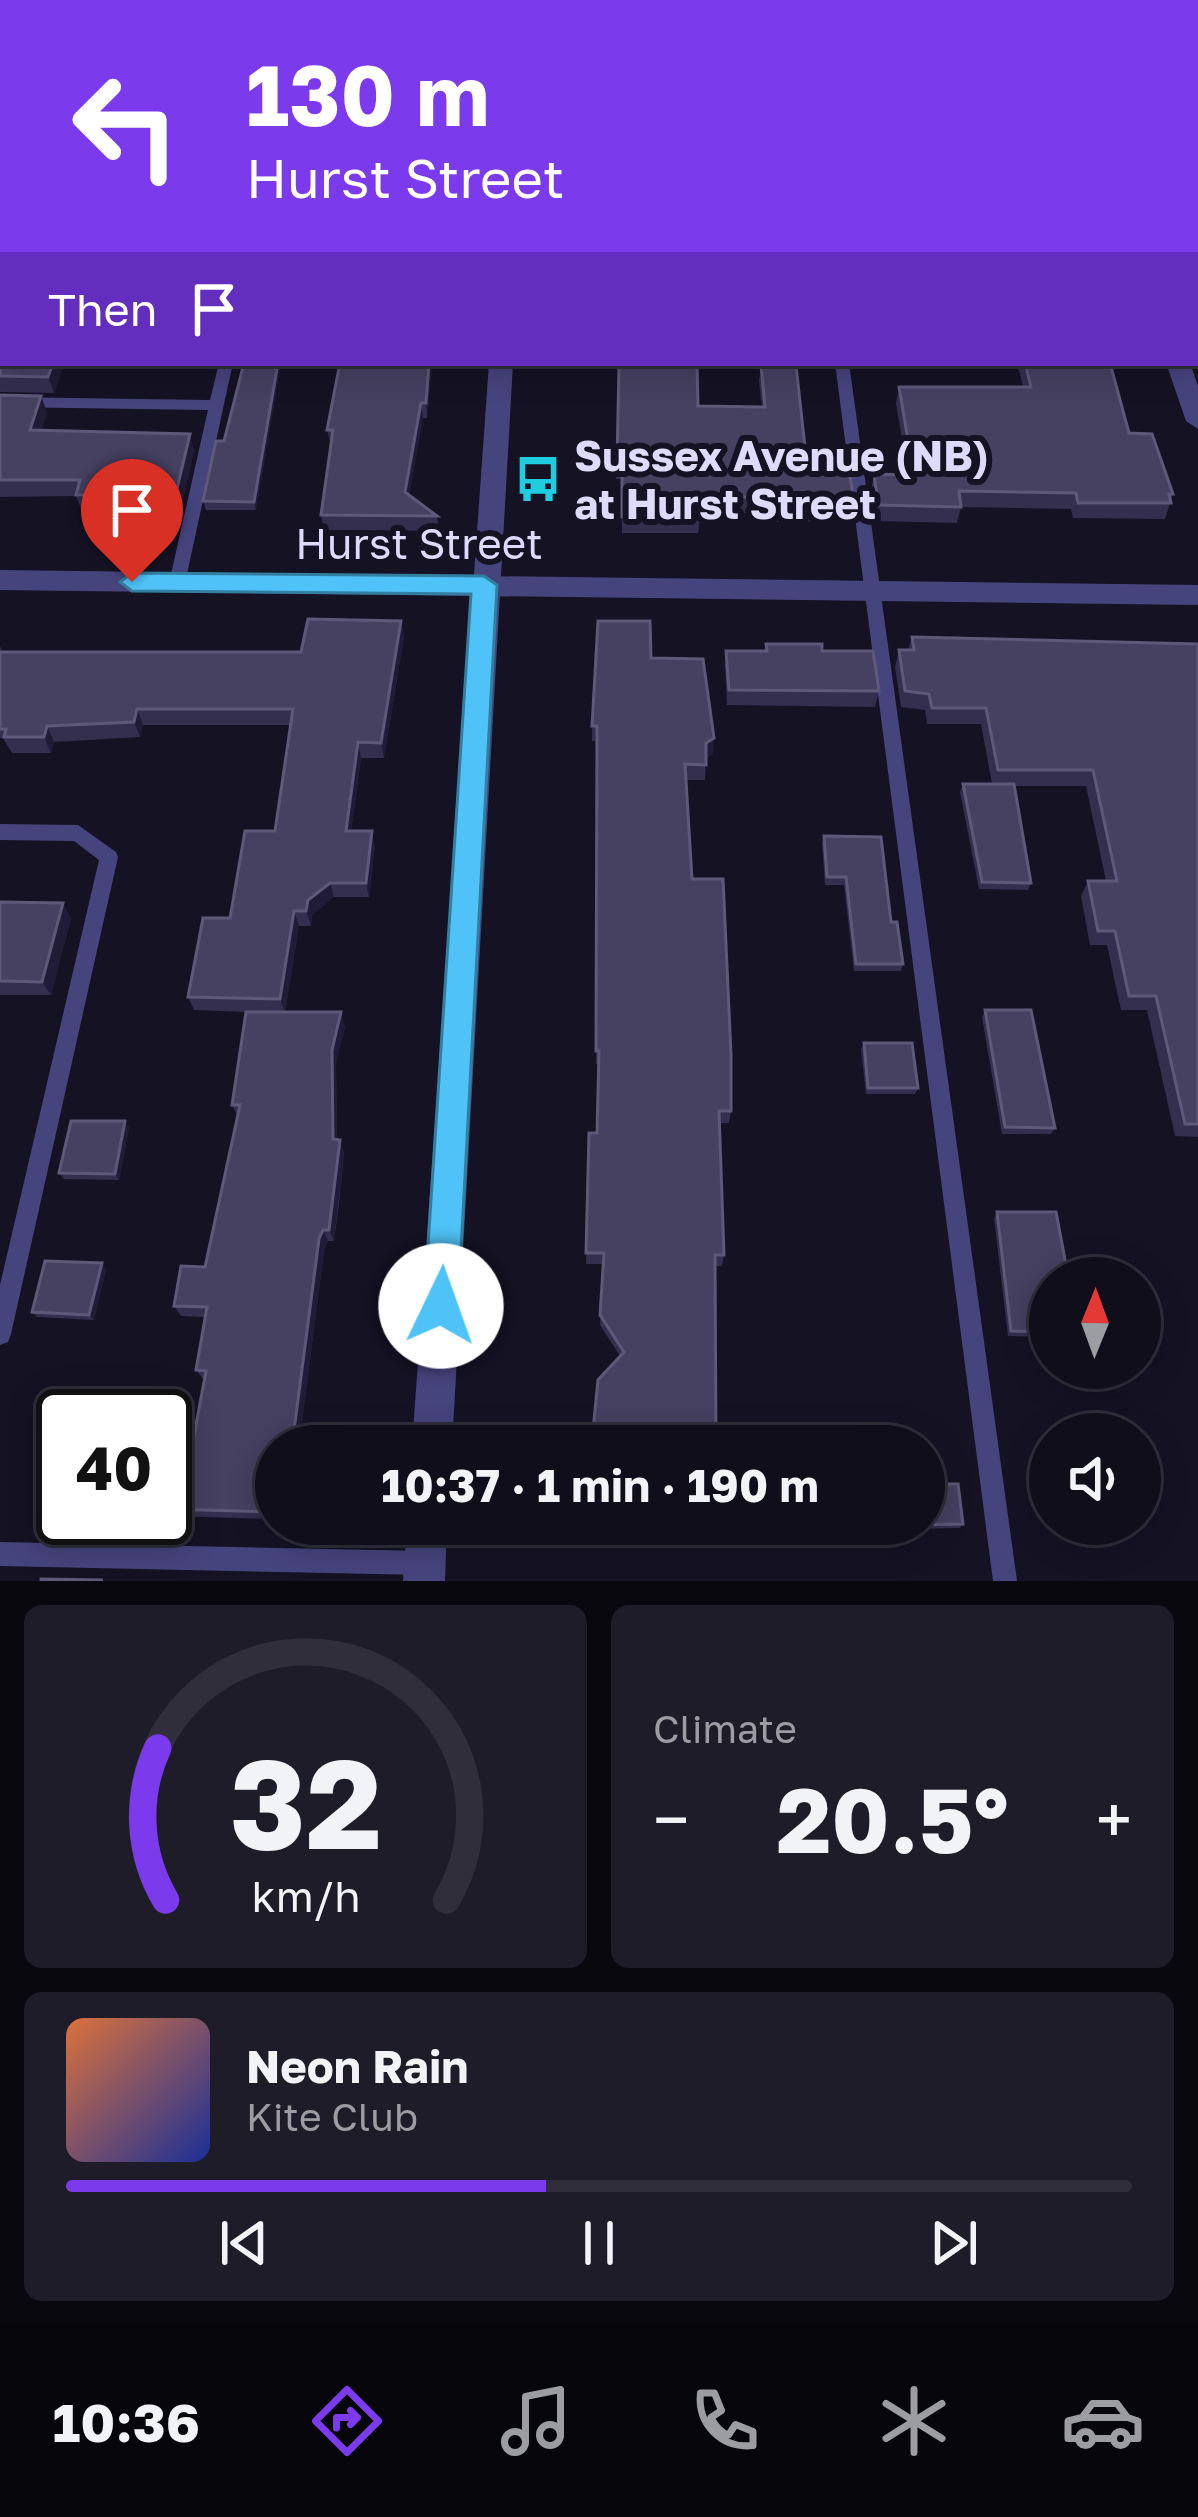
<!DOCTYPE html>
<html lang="en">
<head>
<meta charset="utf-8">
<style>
  :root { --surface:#100e1b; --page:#1e1c28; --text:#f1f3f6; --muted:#9c9ca3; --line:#302e3a; --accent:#7c3aed }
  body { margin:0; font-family:"Golos Text",sans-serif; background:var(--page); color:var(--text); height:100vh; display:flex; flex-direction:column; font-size:45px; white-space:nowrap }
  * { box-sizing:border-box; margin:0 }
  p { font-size:39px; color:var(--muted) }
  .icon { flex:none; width:66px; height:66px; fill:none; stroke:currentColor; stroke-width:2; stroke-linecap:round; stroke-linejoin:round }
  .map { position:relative; height:1581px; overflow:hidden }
  .details { display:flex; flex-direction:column; gap:24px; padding:24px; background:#09080f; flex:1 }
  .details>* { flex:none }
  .banner { position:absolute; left:0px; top:0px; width:1200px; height:366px; box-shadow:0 6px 30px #0003,0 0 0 3px var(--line); background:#7c3aed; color:#fff; overflow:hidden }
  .needle { width:78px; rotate:1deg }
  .tools { position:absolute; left:1029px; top:1257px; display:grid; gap:24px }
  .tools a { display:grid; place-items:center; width:132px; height:132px; border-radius:50%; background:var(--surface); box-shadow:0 6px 30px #0003,0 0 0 3px var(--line); font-size:60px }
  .speed { position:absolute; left:36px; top:1389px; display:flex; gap:24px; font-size:60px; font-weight:700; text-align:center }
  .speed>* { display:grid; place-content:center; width:156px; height:156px; border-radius:50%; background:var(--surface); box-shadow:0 6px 30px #0003,0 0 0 3px var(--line); line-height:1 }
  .speed .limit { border:6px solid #111; border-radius:18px; background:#fff; color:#111 }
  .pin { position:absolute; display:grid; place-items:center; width:102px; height:102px; color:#fff; margin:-123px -51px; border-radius:50% 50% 50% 0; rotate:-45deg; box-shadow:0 0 12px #0007 }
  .pin .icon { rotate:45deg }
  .me { position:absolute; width:132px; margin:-66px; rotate:3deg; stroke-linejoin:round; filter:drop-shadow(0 0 9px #0008) }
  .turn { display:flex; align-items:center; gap:42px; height:252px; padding:0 48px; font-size:54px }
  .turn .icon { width:156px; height:156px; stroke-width:2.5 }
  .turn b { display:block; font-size:84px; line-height:102px }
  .then { display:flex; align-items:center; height:114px; padding:0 48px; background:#0003; gap:24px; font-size:45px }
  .big { font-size:90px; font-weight:700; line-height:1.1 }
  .details .tile { flex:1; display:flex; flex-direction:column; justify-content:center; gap:18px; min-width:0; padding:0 42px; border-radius:18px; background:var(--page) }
  .details .dial { align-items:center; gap:0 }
  .dial svg { height:312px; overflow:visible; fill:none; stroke:var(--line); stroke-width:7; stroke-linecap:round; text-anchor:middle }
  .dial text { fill:var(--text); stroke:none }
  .song { display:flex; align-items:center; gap:36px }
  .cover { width:144px; height:144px; border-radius:18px; background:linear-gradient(135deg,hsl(20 70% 55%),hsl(230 70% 35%)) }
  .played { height:12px; border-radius:6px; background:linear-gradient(90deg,var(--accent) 45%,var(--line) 45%) }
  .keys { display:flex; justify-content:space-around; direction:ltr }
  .heat { display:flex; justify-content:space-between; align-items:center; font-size:66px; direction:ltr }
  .details .tiles { flex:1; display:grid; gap:24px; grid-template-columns:1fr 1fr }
  .tile:last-child { grid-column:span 2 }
  .trip { position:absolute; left:255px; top:1425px; width:690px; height:120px; border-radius:60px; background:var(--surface); box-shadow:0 6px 30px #0003,0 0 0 3px var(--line); font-weight:700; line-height:120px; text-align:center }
  .tab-bar { display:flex; height:192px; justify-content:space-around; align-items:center; background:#06060b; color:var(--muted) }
  .tab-bar .icon { width:84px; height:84px }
  .tab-bar .active { color:var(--accent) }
  .tab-bar b { font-size:54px; color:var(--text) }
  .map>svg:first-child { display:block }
</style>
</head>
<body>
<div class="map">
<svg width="1198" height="1581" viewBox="0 0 1198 1581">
  <rect width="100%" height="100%" fill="#151224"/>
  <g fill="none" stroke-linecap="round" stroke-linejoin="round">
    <path stroke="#40a8a1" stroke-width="6" stroke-dasharray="4.5 6" stroke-linecap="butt" d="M 404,0 L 412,3"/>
    <path fill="#46447d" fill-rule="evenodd" d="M 219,363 L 233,363 L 185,583 L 177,589 L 169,583 L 208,410 L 0,407 L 0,397 L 210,400 Z
      M 835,363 L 849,363 L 1017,1581 L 993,1581 Z
      M 0,824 L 78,825 L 116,852 L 118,857 L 11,1334 L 8,1342 L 0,1345 L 0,1285 L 99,860 L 74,841 L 0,840 Z
      M 0,1542 L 425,1551 L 434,1554 L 437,1563 L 434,1572 L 425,1575 L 0,1566 Z"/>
    <path fill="#46447d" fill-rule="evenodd" d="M 0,266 L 3,266 L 3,280 L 0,280 Z
      M 1166,363 L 1190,363 L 1198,386 L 1198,429 L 1186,421 Z
      M 0,570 L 1198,585 L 1198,605 L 0,590 Z"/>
    <path fill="#46447d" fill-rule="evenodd" d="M 489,363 L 513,363 L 452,1446 L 412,1446 Z
      M 407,1524 L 447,1524 L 445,1581 L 403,1581 Z"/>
    <path fill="#807eed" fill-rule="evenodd" d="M 0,33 L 3,33 L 3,45 L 0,45 Z
      M 1197,45 L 1198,45 L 1198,57 L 1197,57 Z"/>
  </g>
  <path fill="#342e4f" d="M 77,0 L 242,0 L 240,3 L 78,3 Z
    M 647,0 L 800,0 L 796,3 L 656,3 Z
    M 833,0 L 901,0 L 897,3 L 842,3 Z
    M 913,0 L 1013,0 L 1010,3 L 922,3 Z
    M 1046,0 L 1157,0 L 1155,3 L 1046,3 Z
    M 0,64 L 3,64 L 3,115 L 0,115 Z
    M 0,288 L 64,363 L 54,393 L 0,392 Z
    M 244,363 L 279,363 L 280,368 L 256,510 L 206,510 L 203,501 L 224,441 Z
    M 340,363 L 432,363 L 427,418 L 423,418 L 409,495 L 437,516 L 439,531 L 324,530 L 321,515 L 331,445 L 327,430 Z
    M 619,363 L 698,406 L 762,407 L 759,381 L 761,365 L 807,466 L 844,474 L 854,505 L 851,521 L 770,522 L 769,513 L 708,513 L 708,518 L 700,518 L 698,533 L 622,533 L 622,479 L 616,479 Z
    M 1017,363 L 1110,363 L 1129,433 L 1173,494 L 1165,519 L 1073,518 L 1071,509 L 961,507 L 957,523 L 875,521 L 871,490 L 874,474 L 908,475 L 896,403 L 899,387 L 1023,387 Z
    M 0,395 L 47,412 L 41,431 L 194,450 L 181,509 L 82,511 L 76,496 L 0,497 Z
    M 401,621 L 404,637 L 384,758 L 361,758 L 351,831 L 375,846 L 369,897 L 334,897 L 312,915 L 311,926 L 299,926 L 285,1012 L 345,1026 L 336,1063 L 337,1139 L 344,1152 L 339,1204 L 334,1241 L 328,1241 L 324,1250 L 299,1446 L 276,1446 L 276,1519 L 169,1516 L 165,1512 L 165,1509 L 193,1441 L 204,1380 L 196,1370 L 205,1317 L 181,1316 L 174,1306 L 205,1267 L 238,1117 L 232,1105 L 247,1012 L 194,1010 L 188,997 L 275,831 L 291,725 L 143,725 L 140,737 L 54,742 L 51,753 L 12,753 L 3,738 L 0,738 L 0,646 L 2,652 L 301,652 Z
    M 912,637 L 1198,644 L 1198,1137 L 1175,1136 L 1147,1010 L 1121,1010 L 1107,945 L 1090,945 L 1081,896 L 1088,881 L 1106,881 L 1086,786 L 1014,786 L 1031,883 L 1028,890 L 979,889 L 960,792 L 963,784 L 992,784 L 981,724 L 927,724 L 925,710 L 901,707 L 895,667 L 899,650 L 908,650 Z
    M 766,644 L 822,651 L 879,691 L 875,707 L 727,705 L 725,667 L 726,651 L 765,651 Z
    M 651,658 L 713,754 L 706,758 L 705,780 L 686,780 L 692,879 L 731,1111 L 729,1123 L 719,1123 L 724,1255 L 722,1266 L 715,1266 L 592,1440 L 620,1356 L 600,1325 L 604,1264 L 586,1264 L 589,1133 L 597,1133 L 599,1064 L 596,1064 L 597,741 L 592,741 L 592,726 Z
    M 824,836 L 903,964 L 901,971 L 854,971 L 844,885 L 825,885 L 822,843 Z
    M 0,902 L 71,918 L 51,995 L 0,995 Z
    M 985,1010 L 1055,1128 L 1051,1134 L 1002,1134 L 982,1017 Z
    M 864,1043 L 918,1088 L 915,1094 L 866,1094 L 861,1049 Z
    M 125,1121 L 129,1128 L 119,1180 L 64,1179 L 59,1173 Z
    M 997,1212 L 1067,1270 L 1063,1275 L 1050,1278 L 1050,1337 L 1008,1336 L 994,1218 Z
    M 106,1269 L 94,1320 L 37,1317 L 32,1312 Z
    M 572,1524 L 717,1539 L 714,1545 L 572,1543 Z
    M 903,1524 L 963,1524 L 960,1528 L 903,1529 Z"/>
  <path fill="#201b36" d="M 741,0 L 763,0 L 762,3 L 741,3 Z
    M 783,0 L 800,0 L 796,3 L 783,3 Z
    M 883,0 L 901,0 L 897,3 L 883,3 Z
    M 996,0 L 1013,0 L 1010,3 L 996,3 Z
    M 53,363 L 64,363 L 54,393 L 48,377 Z
    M 278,363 L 280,368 L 256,510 L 254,502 Z
    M 429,363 L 432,363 L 427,418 L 426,403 Z
    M 41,396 L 47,412 L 36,446 L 30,430 Z
    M 421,403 L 423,418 L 407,507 L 405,492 Z
    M 190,434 L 194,450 L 181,509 L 176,493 Z
    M 401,621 L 404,637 L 384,758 L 381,743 Z
    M 137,709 L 143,725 L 140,737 L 134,722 Z
    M 47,726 L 54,742 L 51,753 L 44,737 Z
    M 714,738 L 713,754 L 704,759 L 706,743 Z
    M 358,742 L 361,758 L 349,846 L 346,831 Z
    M 372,831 L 375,846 L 369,897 L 366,883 Z
    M 330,883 L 334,897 L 312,915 L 311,926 L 306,911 L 308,900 Z
    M 63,903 L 71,918 L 51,995 L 42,982 Z
    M 294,911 L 299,926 L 285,1013 L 280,999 Z
    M 341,1012 L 345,1026 L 336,1063 L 337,1151 L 333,1139 L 332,1050 Z
    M 125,1121 L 129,1128 L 119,1180 L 115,1174 Z
    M 340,1140 L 344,1152 L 334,1241 L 329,1230 Z
    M 323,1230 L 328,1241 L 324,1250 L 299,1446 L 292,1446 L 319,1239 Z
    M 102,1263 L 106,1269 L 94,1320 L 89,1315 Z"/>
  <path fill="#464061" stroke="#5e5879" stroke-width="3" d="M 0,64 L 3,64 L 3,98 L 0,98 Z
    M 1197,71 L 1198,71 L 1198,180 L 1197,177 Z
    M 0,288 L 3,288 L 3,363 L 53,363 L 48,377 L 0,376 Z
    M 244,363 L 278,363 L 254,502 L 203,501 L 216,441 L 224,441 Z
    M 340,363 L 429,363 L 426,403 L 421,403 L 405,492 L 437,516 L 321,515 L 333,430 L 327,430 Z
    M 619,363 L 697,363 L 698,406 L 765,407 L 761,365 L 796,365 L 807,466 L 843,466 L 844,474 L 850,474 L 854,505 L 772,506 L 771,497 L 709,497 L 709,502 L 699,502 L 700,518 L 622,517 L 622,463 L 617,463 Z
    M 1025,363 L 1110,363 L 1129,433 L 1152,434 L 1173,494 L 1169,494 L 1171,503 L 1078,503 L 1076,493 L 959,491 L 961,507 L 878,505 L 874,474 L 914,475 L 899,387 L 1031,387 Z
    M 0,395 L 41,396 L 30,430 L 190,434 L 176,493 L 76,495 L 80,480 L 0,480 Z
    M 308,619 L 401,621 L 381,743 L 358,742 L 346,831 L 372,831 L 366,883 L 330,883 L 308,900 L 306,911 L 294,911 L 280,999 L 188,997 L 203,918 L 230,918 L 245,831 L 275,831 L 293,709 L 137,709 L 134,722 L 47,726 L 44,737 L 4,737 L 6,729 L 0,729 L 0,652 L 301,652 Z
    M 598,621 L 650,621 L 651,658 L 703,659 L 714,738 L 706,743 L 706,765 L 685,764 L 692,879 L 723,879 L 731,1054 L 731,1111 L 719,1111 L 724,1255 L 715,1255 L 716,1446 L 564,1446 L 564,1439 L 592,1440 L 598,1380 L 624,1352 L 600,1315 L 604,1253 L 586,1253 L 589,1133 L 597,1133 L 599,1051 L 596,1051 L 597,726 L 592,726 Z
    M 912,637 L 1198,644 L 1198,1124 L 1185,1124 L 1156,996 L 1129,996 L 1115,931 L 1098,931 L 1088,881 L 1117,881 L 1093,770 L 998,770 L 986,708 L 932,708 L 929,694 L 905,691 L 899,650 L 914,650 Z
    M 766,644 L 822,644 L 822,651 L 873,651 L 879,691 L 729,690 L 726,651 L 767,651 Z
    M 963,784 L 1014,784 L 1031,883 L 982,882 Z
    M 824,836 L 881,837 L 891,922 L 897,922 L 903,964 L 856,964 L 846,877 L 827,877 Z
    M 0,902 L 63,903 L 42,982 L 0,981 Z
    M 985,1010 L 1031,1010 L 1055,1128 L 1005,1127 Z
    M 246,1012 L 341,1012 L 332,1050 L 333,1139 L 340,1140 L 329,1230 L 323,1230 L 319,1239 L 292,1446 L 276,1446 L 276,1512 L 165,1509 L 165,1487 L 173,1441 L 193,1441 L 206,1371 L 196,1370 L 207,1307 L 174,1306 L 181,1266 L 205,1267 L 240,1105 L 232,1105 Z
    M 864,1043 L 912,1043 L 918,1088 L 868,1088 Z
    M 71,1121 L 125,1121 L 115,1174 L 59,1173 Z
    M 997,1212 L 1056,1212 L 1067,1270 L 1058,1270 L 1059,1278 L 1050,1278 L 1050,1332 L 1011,1331 Z
    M 45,1261 L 102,1263 L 89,1315 L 32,1312 Z
    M 924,1484 L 958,1484 L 963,1524 L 906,1525 L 924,1524 Z
    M 572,1524 L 717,1524 L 717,1539 L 571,1536 Z
    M 41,1579 L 103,1580 L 41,1581 Z"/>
  <path fill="#4fc3f7" stroke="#337fa1" stroke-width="3" d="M 132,573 L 484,576 L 497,585 L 458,1306 L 453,1318 L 441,1323 L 429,1318 L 424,1306 L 471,594 L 132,591 L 120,582 Z"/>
  <defs>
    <symbol id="bus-bare" viewBox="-9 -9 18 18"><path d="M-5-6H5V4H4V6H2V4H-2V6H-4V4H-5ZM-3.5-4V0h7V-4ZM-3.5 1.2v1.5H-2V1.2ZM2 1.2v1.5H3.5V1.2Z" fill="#20cde0" stroke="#151224" stroke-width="2.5" paint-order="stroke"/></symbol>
  </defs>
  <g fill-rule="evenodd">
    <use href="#bus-bare" x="505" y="446" width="66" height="66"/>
  </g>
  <g text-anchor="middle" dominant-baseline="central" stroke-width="12" stroke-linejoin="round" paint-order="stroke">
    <g font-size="42" font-weight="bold" fill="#dedafa" stroke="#151224" text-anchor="start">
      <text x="574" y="455">Sussex Avenue (NB)<tspan x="574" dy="48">at Hurst Street</tspan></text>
    </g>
    <g font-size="42" fill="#dedafa" stroke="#151224">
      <text x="419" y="543">Hurst Street</text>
    </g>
  </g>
</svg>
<div class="tools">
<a><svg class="needle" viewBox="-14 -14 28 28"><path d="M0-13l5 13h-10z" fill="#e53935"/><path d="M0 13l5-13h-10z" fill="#9c9ca3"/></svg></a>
<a><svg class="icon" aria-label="sound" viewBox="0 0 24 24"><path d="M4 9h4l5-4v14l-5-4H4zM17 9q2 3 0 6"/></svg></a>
</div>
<div class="speed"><div class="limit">40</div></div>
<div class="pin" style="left:132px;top:582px;background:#d93025"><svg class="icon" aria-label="arrive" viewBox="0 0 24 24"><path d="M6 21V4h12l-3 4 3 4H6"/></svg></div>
<svg class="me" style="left:441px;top:1306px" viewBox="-20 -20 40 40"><circle r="19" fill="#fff"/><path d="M0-13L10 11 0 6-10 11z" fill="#4fc3f7"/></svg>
<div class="trip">10:37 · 1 min · 190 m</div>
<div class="banner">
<div class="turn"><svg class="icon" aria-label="left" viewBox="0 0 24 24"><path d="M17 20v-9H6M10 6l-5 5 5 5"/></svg><div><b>130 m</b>Hurst Street</div></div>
<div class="then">Then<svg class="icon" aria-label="arrive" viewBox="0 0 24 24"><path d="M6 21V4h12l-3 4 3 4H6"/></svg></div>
</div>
</div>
<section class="details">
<div class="tiles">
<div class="tile dial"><svg viewBox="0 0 100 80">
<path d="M14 69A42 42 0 1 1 86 69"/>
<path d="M14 69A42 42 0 0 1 12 30" stroke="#7c3aed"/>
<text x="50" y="56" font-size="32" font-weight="700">32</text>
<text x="50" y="72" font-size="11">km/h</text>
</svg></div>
<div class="tile"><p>Climate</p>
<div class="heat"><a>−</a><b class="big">20.5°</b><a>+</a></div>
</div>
<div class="tile">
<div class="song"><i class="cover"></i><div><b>Neon Rain</b><p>Kite Club</p></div></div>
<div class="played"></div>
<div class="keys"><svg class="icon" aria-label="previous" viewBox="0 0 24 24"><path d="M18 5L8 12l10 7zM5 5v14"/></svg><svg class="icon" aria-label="pause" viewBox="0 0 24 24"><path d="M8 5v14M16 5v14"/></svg><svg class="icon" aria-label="next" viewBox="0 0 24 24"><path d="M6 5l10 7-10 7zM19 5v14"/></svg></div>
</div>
</div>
</section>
<nav class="tab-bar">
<b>10:36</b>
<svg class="icon active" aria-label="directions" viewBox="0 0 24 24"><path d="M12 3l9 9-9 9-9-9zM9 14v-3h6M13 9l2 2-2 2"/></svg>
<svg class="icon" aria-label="music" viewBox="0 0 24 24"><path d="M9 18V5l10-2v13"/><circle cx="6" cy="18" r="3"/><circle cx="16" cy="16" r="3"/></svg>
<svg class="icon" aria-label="phone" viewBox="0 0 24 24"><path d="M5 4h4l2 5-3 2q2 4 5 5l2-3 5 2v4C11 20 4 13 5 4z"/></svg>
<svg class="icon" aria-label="climate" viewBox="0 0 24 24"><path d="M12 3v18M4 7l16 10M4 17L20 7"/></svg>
<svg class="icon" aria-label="car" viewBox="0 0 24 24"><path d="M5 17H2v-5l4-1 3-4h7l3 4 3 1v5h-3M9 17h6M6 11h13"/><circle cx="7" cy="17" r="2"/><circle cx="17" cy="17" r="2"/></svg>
</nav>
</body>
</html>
